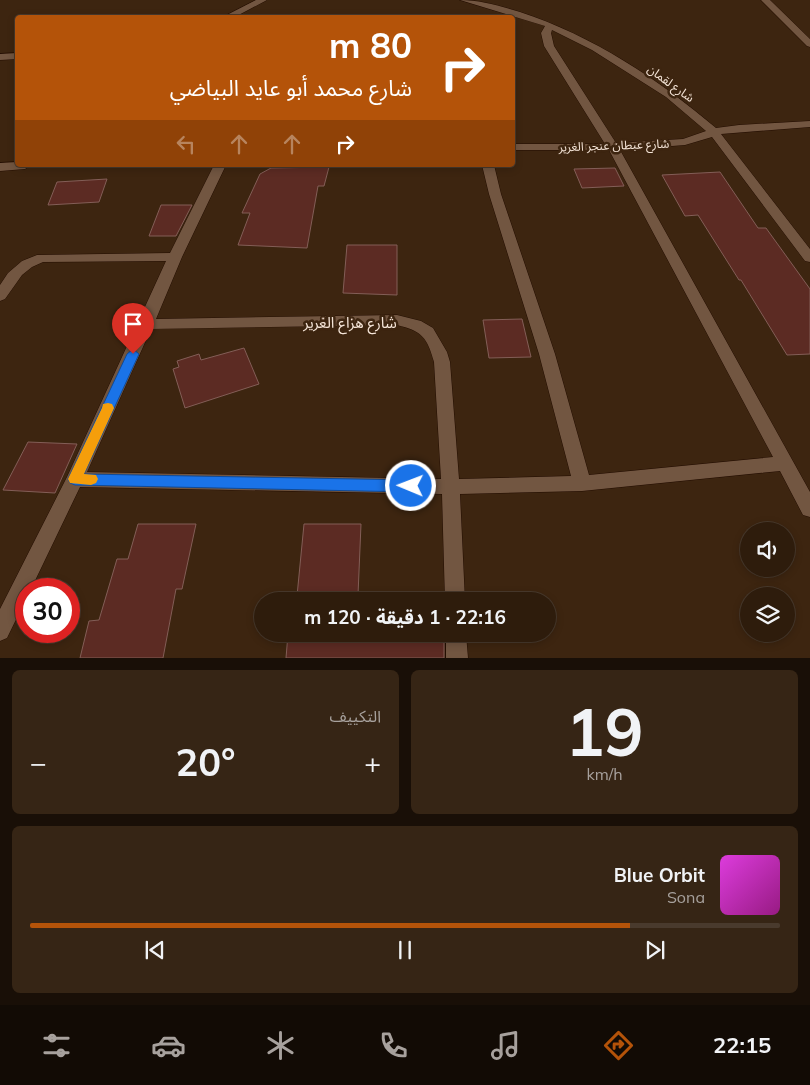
<!DOCTYPE html>
<html lang="ar">
<head>
<meta charset="utf-8">
<style>
  :root { --surface:#2e1c0c; --page:#362515; --text:#f1f3f6; --muted:#a7a19d; --line:#493a2d; --accent:#b45309 }
  body { margin:0; font-family:Mulish,"Noto Sans Arabic",sans-serif; background:var(--page); color:var(--text); direction:rtl; height:100vh; display:flex; flex-direction:column; font-size:19px; white-space:nowrap }
  * { box-sizing:border-box; margin:0 }
  p { font-size:16px; color:var(--muted) }
  .icon { flex:none; width:28px; height:28px; fill:none; stroke:currentColor; stroke-width:2; stroke-linecap:round; stroke-linejoin:round }
  .map { position:relative; height:658px; overflow:hidden; direction:ltr }
  .sheet { display:flex; flex-direction:column; gap:12px; padding:12px; background:#190f07; flex:1 }
  .sheet>* { flex:none }
  .hud { position:absolute; left:15px; top:15px; width:500px; height:152px; border-radius:5px; box-shadow:0 2px 8px #0003,0 0 0 1px var(--line); direction:rtl; background:#b45309; color:#fff; overflow:hidden }
  .controls { position:absolute; left:740px; top:522px; display:grid; gap:10px }
  .controls a { display:grid; place-items:center; width:55px; height:55px; border-radius:50%; background:var(--surface); box-shadow:0 2px 8px #0003,0 0 0 1px var(--line); font-size:25px }
  .speed { position:absolute; left:15px; top:578px; display:flex; gap:10px; font-size:25px; font-weight:700; text-align:center }
  .speed>* { display:grid; place-content:center; width:65px; height:65px; border-radius:50%; background:var(--surface); box-shadow:0 2px 8px #0003,0 0 0 1px var(--line); line-height:1 }
  .speed .limit { border:8px solid #d22; background:#fff; color:#111 }
  .pin { position:absolute; display:grid; place-items:center; width:42px; height:42px; color:#fff; margin:-51px -21px; border-radius:50% 50% 50% 0; rotate:-45deg; box-shadow:0 0 5px #0007 }
  .pin .icon { rotate:45deg }
  .me { position:absolute; width:55px; margin:-28px; rotate:271deg; stroke-linejoin:round; filter:drop-shadow(0 0 4px #0008) }
  .turn { display:flex; align-items:center; gap:18px; height:105px; padding:0 20px; font-size:22px }
  .turn .icon { width:65px; height:65px; stroke-width:2.5 }
  .turn b { display:block; font-size:35px; line-height:42px }
  .lanes { display:flex; align-items:center; height:48px; padding:0 20px; background:#0003; justify-content:center; gap:25px; direction:ltr }
  .lanes .off { opacity:.35 }
  .big { font-size:38px; font-weight:700; line-height:1.1 }
  .sheet .tile { flex:1; display:flex; flex-direction:column; justify-content:center; gap:8px; min-width:0; padding:0 18px; border-radius:8px; background:var(--page) }
  .sheet .dial { align-items:center; gap:0 }
  .dial b { font-size:65px; line-height:1 }
  .song { display:flex; align-items:center; gap:15px }
  .cover { width:60px; height:60px; border-radius:8px; background:linear-gradient(135deg,hsl(300 70% 55%),hsl(310 70% 35%)) }
  .played { height:5px; border-radius:2px; background:linear-gradient(90deg,var(--accent) 80%,var(--line) 80%) }
  .keys { display:flex; justify-content:space-around; direction:ltr }
  .heat { display:flex; justify-content:space-between; align-items:center; font-size:28px; direction:ltr }
  .sheet .tiles { flex:1; display:grid; gap:12px; grid-template-columns:1fr 1fr }
  .tile:last-child { grid-column:span 2 }
  .trip { position:absolute; left:254px; top:592px; width:302px; height:50px; border-radius:25px; background:var(--surface); box-shadow:0 2px 8px #0003,0 0 0 1px var(--line); font-weight:700; line-height:50px; text-align:center; direction:rtl }
  .tabs { display:flex; height:80px; justify-content:space-around; align-items:center; background:#120b05; color:var(--muted) }
  .tabs .icon { width:35px; height:35px }
  .tabs .active { color:var(--accent) }
  .tabs b { font-size:22px; color:var(--text) }
  .map>svg:first-child { display:block }
</style>
</head>
<body>
<div class="map">
<svg width="810" height="658" viewBox="0 0 810 658">
  <rect width="100%" height="100%" fill="#3d2510"/>
  <path fill="#5c2b23" stroke="#835e57" d="M 329,167 L 324,186 L 318,186 L 307,248 L 238,245 L 250,213 L 242,213 L 260,174 L 271,168 Z
    M 615,168 L 624,186 L 582,188 L 574,169 Z
    M 720,172 L 758,228 L 766,228 L 810,289 L 810,354 L 787,355 L 741,280 L 739,280 L 698,215 L 685,216 L 662,175 Z
    M 107,179 L 99,202 L 48,205 L 57,182 Z
    M 161,205 L 192,205 L 176,236 L 149,236 Z
    M 347,245 L 397,245 L 397,295 L 343,293 Z
    M 522,319 L 531,357 L 489,358 L 483,320 Z
    M 244,348 L 259,384 L 185,408 L 173,369 L 179,367 L 177,361 L 199,354 L 201,360 Z
    M 28,442 L 77,444 L 55,493 L 3,490 Z
    M 138,524 L 196,524 L 182,589 L 176,589 L 163,658 L 80,658 L 89,621 L 99,620 L 117,559 L 128,559 Z
    M 304,524 L 361,524 L 358,595 L 297,596 Z
    M 288,634 L 444,634 L 444,658 L 286,658 Z"/>
  <g fill="none" stroke-linecap="round" stroke-linejoin="round">
    <defs>
      <path id="minor" d="M 256,0 L 267,0 L 233,18 L 221,18 Z
        M 460,0 C 480,0 500,6 520,12 C 593,36 658,79 716,128 L 739,125 L 810,121 L 810,127 L 721,134 L 810,249 L 810,262 L 805,261 L 712,137 L 685,145 L 620,150 L 810,492 L 810,517 L 803,515 L 780,471 L 582,491 L 460,494 L 465,601 L 445,601 L 442,494 L 80,487 L 31,589 L 26,589 L 26,599 L 7,638 L 0,641 L 0,609 L 67,477 L 166,261 L 43,262 L 32,267 L 22,275 L 5,299 L 0,301 L 0,285 L 8,273 L 22,261 L 37,255 L 170,253 L 214,165 L 226,165 L 182,257 L 156,319 L 397,315 L 421,321 L 433,328 L 447,352 L 450,362 L 459,479 L 571,476 L 539,354 L 489,194 L 482,165 L 494,165 L 501,194 L 555,354 L 589,475 L 773,457 L 609,150 L 512,150 L 512,144 L 605,144 L 544,46 L 541,33 L 545,26 ZM 552,30 L 592,50 L 666,97 L 706,131 L 683,139 L 616,143 L 554,46 L 551,33 ZM 397,325 C 422,331 427,337 434,362 L 441,479 L 87,472 L 151,329 Z
        M 761,0 L 770,0 L 810,39 L 810,47 L 807,46 Z
        M 18,53 L 18,59 L 0,60 L 0,54 Z
        M 18,162 L 18,165 L 31,165 L 25,169 L 0,171 L 0,163 Z
        M 446,634 L 466,634 L 468,658 L 446,658 Z"/>
    </defs>
    <use href="#minor" stroke="#230d00" stroke-width="1"/>
    <use href="#minor" fill="#725641" fill-rule="evenodd"/>
  </g>
  <path fill="#1a73e8" stroke="#114b97" d="M 133,349 L 139,354 L 84,474 L 411,480 L 416,482 L 418,486 L 416,490 L 411,492 L 75,485 L 70,483 L 68,479 L 127,354 Z"/>
  <path fill="#f59e0b" d="M 108,403 L 112,404 L 114,408 L 84,474 L 96,475 L 98,479 L 96,483 L 91,485 L 70,483 L 68,479 L 102,408 L 103,404 Z"/>
  <g text-anchor="middle" dominant-baseline="central" stroke-width="5" stroke-linejoin="round" paint-order="stroke">
    <g font-size="12" fill="#f6e6d9" stroke="#3d2510">
      <text transform="translate(671 83) rotate(36)">شارع لقمان</text>
      <text transform="translate(614 145) rotate(-2)">شارع عبطان عنجر الغرير</text>
    </g>
    <g font-size="15" fill="#f6e6d9" stroke="#3d2510">
      <text x="350" y="322">شارع هزاع الغرير</text>
    </g>
  </g>
</svg>
<div class="controls">
<a><svg class="icon" aria-label="sound" viewBox="0 0 24 24"><path d="M4 9h4l5-4v14l-5-4H4zM17 9q2 3 0 6"/></svg></a>
<a><svg class="icon" aria-label="layers" viewBox="0 0 24 24"><path d="M12 4l9 5-9 5-9-5zM3 14l9 5 9-5"/></svg></a>
</div>
<div class="speed"><div class="limit">30</div></div>
<div class="pin" style="left:133px;top:354px;background:#d93025"><svg class="icon" aria-label="arrive" viewBox="0 0 24 24"><path d="M6 21V4h12l-3 4 3 4H6"/></svg></div>
<svg class="me" style="left:411px;top:486px" viewBox="-20 -20 40 40"><circle r="17" fill="#1a73e8" stroke="#fff" stroke-width="3"/><path d="M0-11L8 9 0 5-8 9z" fill="#fff"/></svg>
<div class="trip">22:16 · 1 دقيقة · 120 m</div>
<div class="hud">
<div class="turn"><svg class="icon" aria-label="right" viewBox="0 0 24 24"><path d="M7 20v-9h11M14 6l5 5-5 5"/></svg><div><b>80 m</b>شارع محمد أبو عايد البياضي</div></div>
<div class="lanes"><svg class="icon off" aria-label="left" viewBox="0 0 24 24"><path d="M17 20v-9H6M10 6l-5 5 5 5"/></svg><svg class="icon off" aria-label="ahead" viewBox="0 0 24 24"><path d="M12 20V5M6 11l6-6 6 6"/></svg><svg class="icon off" aria-label="ahead" viewBox="0 0 24 24"><path d="M12 20V5M6 11l6-6 6 6"/></svg><svg class="icon" aria-label="right" viewBox="0 0 24 24"><path d="M7 20v-9h11M14 6l5 5-5 5"/></svg></div>
</div>
</div>
<section class="sheet">
<div class="tiles">
<div class="tile dial"><b>19</b><p>km/h</p></div>
<div class="tile"><p>التكييف</p>
<div class="heat"><a>−</a><b class="big">20°</b><a>+</a></div>
</div>
<div class="tile">
<div class="song"><i class="cover"></i><div><b>Blue Orbit</b><p>Sona</p></div></div>
<div class="played"></div>
<div class="keys"><svg class="icon" aria-label="previous" viewBox="0 0 24 24"><path d="M18 5L8 12l10 7zM5 5v14"/></svg><svg class="icon" aria-label="pause" viewBox="0 0 24 24"><path d="M8 5v14M16 5v14"/></svg><svg class="icon" aria-label="next" viewBox="0 0 24 24"><path d="M6 5l10 7-10 7zM19 5v14"/></svg></div>
</div>
</div>
</section>
<nav class="tabs">
<b>22:15</b>
<svg class="icon active" aria-label="directions" viewBox="0 0 24 24"><path d="M12 3l9 9-9 9-9-9zM9 14v-3h6M13 9l2 2-2 2"/></svg>
<svg class="icon" aria-label="music" viewBox="0 0 24 24"><path d="M9 18V5l10-2v13"/><circle cx="6" cy="18" r="3"/><circle cx="16" cy="16" r="3"/></svg>
<svg class="icon" aria-label="phone" viewBox="0 0 24 24"><path d="M5 4h4l2 5-3 2q2 4 5 5l2-3 5 2v4C11 20 4 13 5 4z"/></svg>
<svg class="icon" aria-label="climate" viewBox="0 0 24 24"><path d="M12 3v18M4 7l16 10M4 17L20 7"/></svg>
<svg class="icon" aria-label="car" viewBox="0 0 24 24"><path d="M5 17H2v-5l4-1 3-4h7l3 4 3 1v5h-3M9 17h6M6 11h13"/><circle cx="7" cy="17" r="2"/><circle cx="17" cy="17" r="2"/></svg>
<svg class="icon" aria-label="filters" viewBox="0 0 24 24"><path d="M4 7h16M4 17h16"/><circle cx="9" cy="7" r="2"/><circle cx="15" cy="17" r="2"/></svg>
</nav>
</body>
</html>
